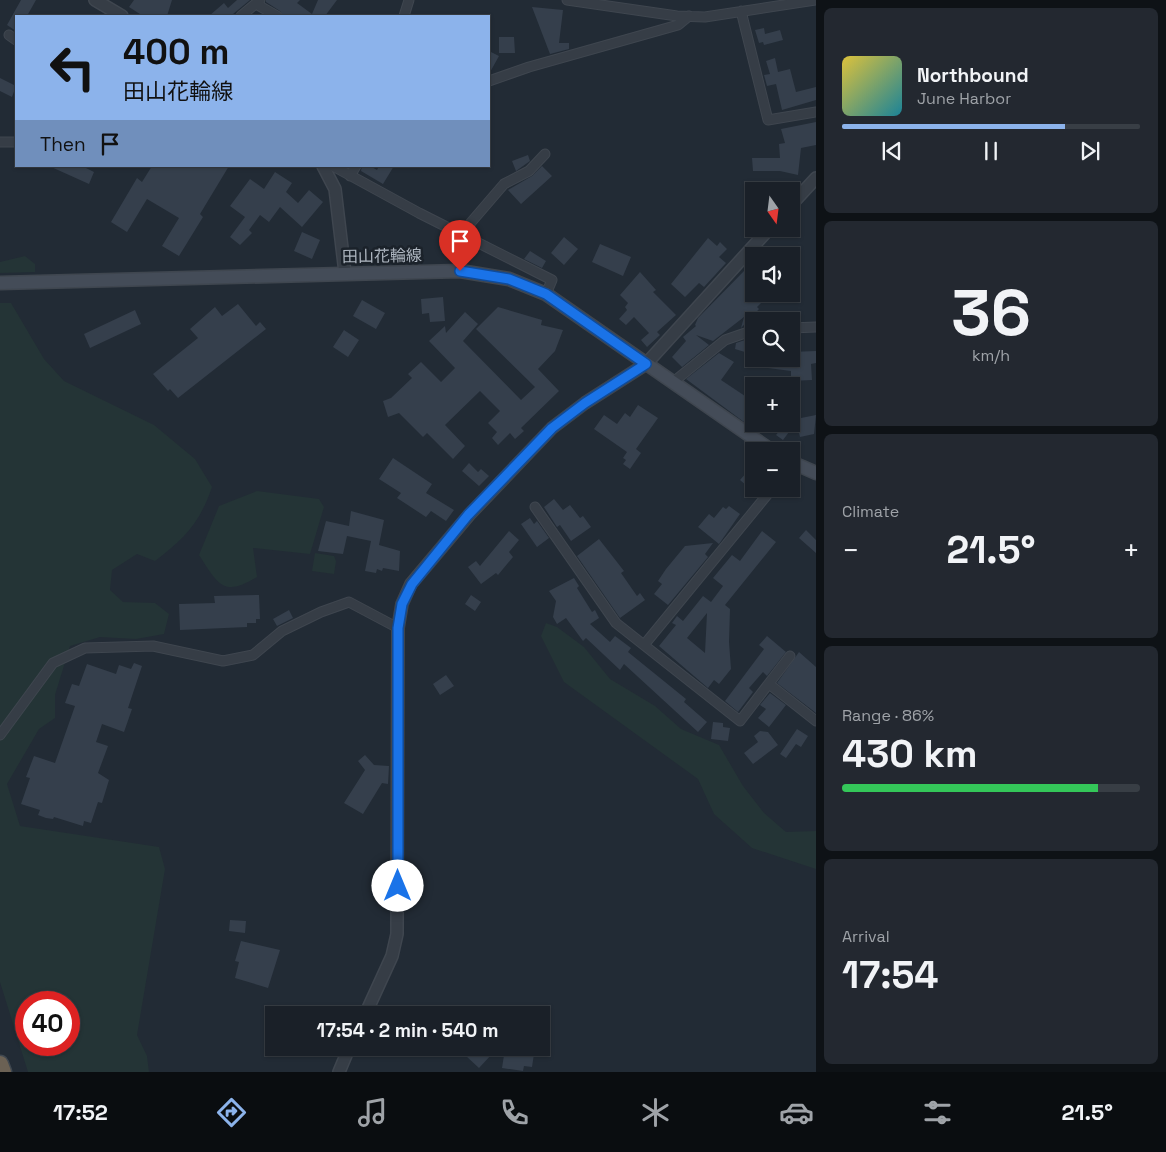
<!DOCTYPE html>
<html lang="en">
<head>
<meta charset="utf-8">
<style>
  :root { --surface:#1a2028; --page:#232830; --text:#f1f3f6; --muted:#9fa3a8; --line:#383e45; --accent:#8cb3eb }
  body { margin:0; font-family:"Space Grotesk","Noto Sans JP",sans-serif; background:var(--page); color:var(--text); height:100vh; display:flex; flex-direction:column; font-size:19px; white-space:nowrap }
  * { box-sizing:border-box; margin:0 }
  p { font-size:16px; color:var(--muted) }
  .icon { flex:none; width:28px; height:28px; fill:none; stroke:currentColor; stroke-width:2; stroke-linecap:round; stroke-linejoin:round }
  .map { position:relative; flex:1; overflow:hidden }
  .panel { display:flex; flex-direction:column; gap:8px; padding:8px; background:#0e1216; width:350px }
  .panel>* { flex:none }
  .banner { position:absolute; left:15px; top:15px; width:475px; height:152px; border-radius:0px; box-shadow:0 1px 4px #0004,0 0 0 1px var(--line); background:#8cb3eb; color:#111; overflow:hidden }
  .needle { width:32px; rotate:166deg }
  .tools { position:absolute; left:745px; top:182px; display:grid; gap:10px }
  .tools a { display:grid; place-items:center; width:55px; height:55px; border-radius:0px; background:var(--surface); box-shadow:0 1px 4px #0004,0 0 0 1px var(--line); font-size:25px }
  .speed { position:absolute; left:15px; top:991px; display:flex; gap:10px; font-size:25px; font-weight:700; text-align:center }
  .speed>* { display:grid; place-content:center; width:65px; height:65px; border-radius:50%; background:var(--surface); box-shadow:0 1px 4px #0004,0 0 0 1px var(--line); line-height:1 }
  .speed .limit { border:8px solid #d22; background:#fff; color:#111 }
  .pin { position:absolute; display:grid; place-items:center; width:42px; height:42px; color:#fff; margin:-51px -21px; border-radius:50% 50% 50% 0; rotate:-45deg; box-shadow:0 0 5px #0007 }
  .pin .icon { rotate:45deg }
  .me { position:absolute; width:55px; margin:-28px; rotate:0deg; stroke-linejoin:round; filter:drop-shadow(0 0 4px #0008) }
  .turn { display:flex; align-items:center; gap:18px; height:105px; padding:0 25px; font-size:22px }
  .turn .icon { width:65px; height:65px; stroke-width:2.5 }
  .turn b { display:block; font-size:35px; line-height:42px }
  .then { display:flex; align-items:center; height:48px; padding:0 25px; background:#0003; gap:10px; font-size:19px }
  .big { font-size:38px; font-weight:700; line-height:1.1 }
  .panel .card { flex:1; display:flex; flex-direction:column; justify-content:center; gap:8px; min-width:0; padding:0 18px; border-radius:8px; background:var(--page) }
  .panel .dial { align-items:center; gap:0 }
  .dial b { font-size:65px; line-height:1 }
  .song { display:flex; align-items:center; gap:15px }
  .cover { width:60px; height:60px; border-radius:8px; background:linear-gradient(135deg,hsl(50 70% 55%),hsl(190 70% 35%)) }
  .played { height:5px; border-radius:2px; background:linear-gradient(90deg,var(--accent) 75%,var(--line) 75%) }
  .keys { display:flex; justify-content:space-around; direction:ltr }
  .heat { display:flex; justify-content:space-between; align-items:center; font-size:28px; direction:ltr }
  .charge { height:8px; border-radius:4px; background:linear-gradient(90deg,#34c759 86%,var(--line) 0) }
  .trip { position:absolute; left:265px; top:1006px; width:285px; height:50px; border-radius:0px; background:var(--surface); box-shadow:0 1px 4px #0004,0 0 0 1px var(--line); font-weight:700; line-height:50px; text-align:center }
  .tabs { display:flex; height:80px; justify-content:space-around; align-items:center; background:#0a0d10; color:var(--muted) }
  .tabs .icon { width:35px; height:35px }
  .tabs .active { color:var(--accent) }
  .tabs b { font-size:22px; color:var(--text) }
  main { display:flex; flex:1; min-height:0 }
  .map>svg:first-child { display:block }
</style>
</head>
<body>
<main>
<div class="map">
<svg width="816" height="1072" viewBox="0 0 816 1072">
  <rect width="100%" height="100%" fill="#222b35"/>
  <path fill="#243436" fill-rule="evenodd" d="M 25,256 L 35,264 L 35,272 L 0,273 L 0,262 Z
    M 0,303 L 11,303 L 44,359 L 64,381 L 154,425 L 195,459 L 212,487 C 200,523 184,539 155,561 L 137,554 L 112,570 L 110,590 L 123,602 L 155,603 L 169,614 L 164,634 L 136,639 L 100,637 L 70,646 L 55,695 L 55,718 L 39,729 L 7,784 L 20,826 L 159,847 L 165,869 L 137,1035 L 147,1056 L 149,1072 L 28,1072 L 0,982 ZM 26,1002 L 69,1002 L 69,1045 L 26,1045 Z
    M 257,491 L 319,499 L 324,507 L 310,554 L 253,548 L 257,577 C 223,598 218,584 199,555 L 219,506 Z
    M 315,553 L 334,556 L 336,561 L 334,574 L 312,571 Z
    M 546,623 L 557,627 L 584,647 L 610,679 L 655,706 L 681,729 L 719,745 L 743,786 L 764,813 L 786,832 L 816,831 L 816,869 L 752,848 L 714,814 L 698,779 L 564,682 L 541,636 Z"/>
  <path fill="#353f4c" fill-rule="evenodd" d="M 21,0 L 36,0 L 27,16 L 16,16 L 16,31 L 7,25 Z
    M 134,0 L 172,0 L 167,16 L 143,16 L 129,7 Z
    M 237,0 L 250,0 L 233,14 L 235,16 L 209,16 L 224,3 L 228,8 Z
    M 266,0 L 300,0 L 297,3 L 312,14 L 318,0 L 337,0 L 325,16 L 283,16 L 280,11 L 266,2 Z
    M 532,7 L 563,10 L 559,43 L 569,43 L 569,49 L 550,54 Z
    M 764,28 L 765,34 L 780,30 L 783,40 L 764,45 L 763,42 L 759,43 L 755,30 Z
    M 499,37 L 514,37 L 515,53 L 499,53 Z
    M 489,51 L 499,56 L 489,74 Z
    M 775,58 L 778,72 L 790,69 L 796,92 L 816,87 L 816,100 L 782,110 L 776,84 L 767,86 L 764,75 L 770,74 L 766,61 Z
    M 0,78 L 16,86 L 12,97 L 0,91 Z
    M 816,122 L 816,145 L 801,148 L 798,175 L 780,171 L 753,171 L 752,158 L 780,158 L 779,144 L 785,143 L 781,129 Z
    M 528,155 L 530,161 L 516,171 L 512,161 Z
    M 49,166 L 82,166 L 94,172 L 89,184 Z
    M 152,166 L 229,166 L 200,214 L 203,217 L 179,256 L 162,246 L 179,218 L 147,199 L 127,232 L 111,222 L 137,178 L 142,182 Z
    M 362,166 L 370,166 L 377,170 L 379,166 L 394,166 L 383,184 L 361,171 Z
    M 542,166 L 552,176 L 521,204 L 508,190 L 532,176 Z
    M 275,172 L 292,183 L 286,192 L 298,203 L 309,190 L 323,202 L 302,227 L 280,207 L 269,222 L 260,215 L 249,230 L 252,233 L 240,245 L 230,237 L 245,217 L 230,206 L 250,179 L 264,189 Z
    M 302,232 L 320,240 L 312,259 L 294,251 Z
    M 564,237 L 578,249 L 564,265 L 551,253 Z
    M 708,238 L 717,246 L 720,242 L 727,249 L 719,257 L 726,263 L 704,287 L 699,283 L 685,297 L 671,284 Z
    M 600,244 L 631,257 L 623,276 L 592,262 Z
    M 530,251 L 546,261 L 542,268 L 524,259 Z
    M 744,271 L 754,280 L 754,294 L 770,294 L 757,307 L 759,309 L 741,328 L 744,317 L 713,341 L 696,335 L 709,345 L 682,367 L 672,357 L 686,341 L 683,337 L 696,326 L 695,325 L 698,318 Z
    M 640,272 L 656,290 L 653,292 L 676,315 L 657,332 L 660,335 L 647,347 L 641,340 L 649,333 L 634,317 L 626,325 L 619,319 L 627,310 L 625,307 L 628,303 L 620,295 Z
    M 443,297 L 445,321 L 430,322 L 429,313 L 422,314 L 421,299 Z
    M 362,300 L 385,313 L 376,329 L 353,316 Z
    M 238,304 L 256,326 L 260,322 L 266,329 L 178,398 L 170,389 L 168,391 L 153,374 L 198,338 L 190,329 L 215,307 L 222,316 Z
    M 498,307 L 542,320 L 541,325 L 563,330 L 555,351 L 538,369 L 559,391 L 521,428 L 524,431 L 515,439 L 510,433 L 498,445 L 492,438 L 497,432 L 488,423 L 500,411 L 480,391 L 445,425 L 465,446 L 453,459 L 427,433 L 423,437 L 399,413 L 388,417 L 383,401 L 391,398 L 412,378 L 408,374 L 421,362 L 441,382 L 455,368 L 429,341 L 445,326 L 446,333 L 465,312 L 478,324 L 463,341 L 521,400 L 535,387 L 476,329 Z
    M 135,310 L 141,324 L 90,348 L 84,334 Z
    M 344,330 L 359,340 L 348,357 L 333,347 Z
    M 748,339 L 753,340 L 748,353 L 735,349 L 736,343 Z
    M 816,351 L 816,363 L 811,364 L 812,380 L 791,381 L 791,371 L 768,368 L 769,359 L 791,359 L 791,352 Z
    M 719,353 L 734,362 L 721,380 L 754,402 L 754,408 L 744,422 L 686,379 Z
    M 638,405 L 658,418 L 636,449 L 641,453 L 630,469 L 623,464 L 626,460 L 623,458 L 627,452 L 594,429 L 604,415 L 617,424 L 625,413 L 630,417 Z
    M 816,415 L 814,434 L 800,437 L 796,419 Z
    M 785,424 L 795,424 L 783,440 L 776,435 Z
    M 393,458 L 432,484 L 426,493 L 454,510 L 446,521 L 431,511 L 426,517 L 397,498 L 401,493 L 379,479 Z
    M 469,463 L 478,472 L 481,469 L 489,476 L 479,486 L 462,471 Z
    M 754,464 L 754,492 L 740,480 Z
    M 554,499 L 563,510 L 570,505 L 580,518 L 583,516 L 591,527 L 571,541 L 560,525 L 557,527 L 544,507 Z
    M 729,506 L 740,514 L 719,544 L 698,527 L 709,514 L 714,518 L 723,507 L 726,509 Z
    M 351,511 L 384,520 L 379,545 L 400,551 L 399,571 L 383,568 L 382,571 L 377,569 L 376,573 L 365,571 L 371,541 L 347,536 L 343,554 L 318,551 L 326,521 L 349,526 Z
    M 530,518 L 534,524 L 537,521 L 549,538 L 537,547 L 521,524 Z
    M 806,530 L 816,540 L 816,553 L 799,538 Z
    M 509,531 L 519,540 L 509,552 L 513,557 L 498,575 L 496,573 L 481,584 L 468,567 L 476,561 L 480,566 Z
    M 762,531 L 776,542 L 725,605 L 730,609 L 729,642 L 731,669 L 719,684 L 714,680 L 708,688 L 659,646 L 676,625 L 672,623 L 677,616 L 683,621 L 703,596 L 711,602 L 723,586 L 713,578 L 732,555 L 740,561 ZM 707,613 L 705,653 L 687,638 Z
    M 599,539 L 624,571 L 621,573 L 637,596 L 640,593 L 645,600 L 620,618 L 577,556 Z
    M 713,543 L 705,554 L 708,557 L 668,605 L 654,594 L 662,584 L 658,581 L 666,569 L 685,546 Z
    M 574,578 L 579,586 L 577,588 L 592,612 L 595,610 L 599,618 L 590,624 L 610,642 L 615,636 L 631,648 L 628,652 L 686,699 L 684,702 L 707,722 L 698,732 L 624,664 L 620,670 L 586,638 L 583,641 L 566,618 L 557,624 L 553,617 L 556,601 L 549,591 Z
    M 259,595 L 260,619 L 256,619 L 256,623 L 247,623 L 247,627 L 180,630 L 179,604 L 215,603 L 214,596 Z
    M 471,595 L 481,602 L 475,611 L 465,604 Z
    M 289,610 L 293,618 L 277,626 L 273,619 Z
    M 767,636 L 786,652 L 767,676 L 763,672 L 749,688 L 753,692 L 738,712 L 725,701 L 764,649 L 759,645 Z
    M 799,652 L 816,667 L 816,713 L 777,683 Z
    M 134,663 L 142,666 L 128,708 L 132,709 L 124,732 L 102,724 L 96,742 L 108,746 L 98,773 L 109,780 L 102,803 L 98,802 L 91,823 L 84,821 L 83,826 L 54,817 L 53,819 L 46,818 L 38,815 L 40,810 L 21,804 L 30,778 L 26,777 L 34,756 L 55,763 L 75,706 L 65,703 L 72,684 L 79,686 L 87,664 L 116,674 L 119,665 L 131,669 Z
    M 446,675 L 454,686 L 440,695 L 433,684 Z
    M 770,693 L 786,705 L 769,727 L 758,718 L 766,709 L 760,705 Z
    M 713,722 L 723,723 L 723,727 L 730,728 L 728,741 L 711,739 Z
    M 797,729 L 808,736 L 801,747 L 796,744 L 786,758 L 780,754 Z
    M 760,731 L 768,732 L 778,745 L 753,764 L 744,753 L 758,742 L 754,736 Z
    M 365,755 L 374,765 L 389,766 L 388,784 L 382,783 L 363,814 L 344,803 L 365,770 L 358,761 Z
    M 230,920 L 246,921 L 245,933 L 229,931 Z
    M 241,941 L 280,950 L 268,988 L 235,978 L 239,962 L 235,961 Z
    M 474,1048 L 486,1048 L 492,1054 L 479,1068 L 466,1056 Z
    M 510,1050 L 534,1054 L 532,1067 L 524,1066 L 523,1071 L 502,1068 L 504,1055 L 509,1056 Z"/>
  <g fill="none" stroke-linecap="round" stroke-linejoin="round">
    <defs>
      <path id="minor" d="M 567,0 L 677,16 L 705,17 L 816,0
        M 256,4 L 277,16
        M 741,11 L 768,120 L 816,112
        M 241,16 L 260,0
        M 404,16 L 409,0
        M 9,35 L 16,40
        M 489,81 L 529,67 L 678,25 L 689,16
        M 0,142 L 16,142
        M 333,166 L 419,213 L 552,280 L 546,294
        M 350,176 L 356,166
        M 461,234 L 504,184 L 529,171 L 545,154
        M 791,328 L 816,327
        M 672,383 L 725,340 L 754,330
        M 535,507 L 616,623 L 740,721 L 790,656
        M 644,645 L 772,489
        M 769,684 L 816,721
        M 0,735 L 53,663 L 85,648 L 153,646 L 223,661 L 253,655 L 282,631 L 321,612 L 349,602 L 398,628"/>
      <path id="tertiary" d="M 95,0 L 122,16
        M 323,166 L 335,189 L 345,273
        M 791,205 L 816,178
        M 365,1015 L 392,956 L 397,934 L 398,628 L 402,604 L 411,584 L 469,515 L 552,428 L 585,403 L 646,364 L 769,229
        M 339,1072 L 349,1048"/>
      <path id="secondary" d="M 0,283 L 460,271 L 509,279 L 546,294 L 772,451
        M 791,462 L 816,473"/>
      <path id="motorway" d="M 0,1064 L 3,1072"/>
    </defs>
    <use href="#minor" stroke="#3f464f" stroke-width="11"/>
    <use href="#tertiary" stroke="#3f464f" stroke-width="14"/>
    <use href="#secondary" stroke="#3f464f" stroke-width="15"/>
    <use href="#motorway" stroke="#404850" stroke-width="19"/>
    <use href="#minor" stroke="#363d46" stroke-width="9"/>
    <use href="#tertiary" stroke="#363d46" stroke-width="11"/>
    <use href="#secondary" stroke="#444c58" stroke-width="12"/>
    <use href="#motorway" stroke="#6b6154" stroke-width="16"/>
  </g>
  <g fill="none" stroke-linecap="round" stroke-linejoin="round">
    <defs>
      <path id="route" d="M 398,886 L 398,628 L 402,604 L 412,584 L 468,515 L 552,428 L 585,403 L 646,364 L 546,294 L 509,279 L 460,271"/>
    </defs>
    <use href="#route" stroke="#114b97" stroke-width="12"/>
    <use href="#route" stroke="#1a73e8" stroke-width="9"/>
  </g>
  <g text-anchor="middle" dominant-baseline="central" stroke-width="5" stroke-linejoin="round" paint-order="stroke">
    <g font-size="16" fill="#b0b8c2" stroke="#1b222a">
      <text transform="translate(382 256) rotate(-1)">田山花輪線</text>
    </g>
  </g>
</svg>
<div class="tools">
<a><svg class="needle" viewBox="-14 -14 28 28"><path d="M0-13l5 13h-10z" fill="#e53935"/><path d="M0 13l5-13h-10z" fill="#9fa3a8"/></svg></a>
<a><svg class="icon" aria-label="sound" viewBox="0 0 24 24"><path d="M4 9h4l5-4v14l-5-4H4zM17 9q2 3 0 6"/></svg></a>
<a><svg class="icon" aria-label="search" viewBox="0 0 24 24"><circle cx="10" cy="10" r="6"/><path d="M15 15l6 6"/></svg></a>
<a>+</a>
<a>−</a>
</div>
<div class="speed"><div class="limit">40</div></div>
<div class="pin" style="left:460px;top:271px;background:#d93025"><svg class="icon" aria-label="arrive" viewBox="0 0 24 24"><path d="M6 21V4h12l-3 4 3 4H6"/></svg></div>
<svg class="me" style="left:398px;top:886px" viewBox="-20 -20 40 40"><circle r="19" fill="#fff"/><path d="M0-13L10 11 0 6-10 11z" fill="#1a73e8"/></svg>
<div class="trip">17:54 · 2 min · 540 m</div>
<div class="banner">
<div class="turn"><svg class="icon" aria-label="left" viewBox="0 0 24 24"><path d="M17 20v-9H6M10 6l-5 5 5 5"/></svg><div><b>400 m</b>田山花輪線</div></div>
<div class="then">Then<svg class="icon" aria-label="arrive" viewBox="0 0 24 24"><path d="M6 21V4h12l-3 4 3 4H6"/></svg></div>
</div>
</div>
<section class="panel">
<div class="card">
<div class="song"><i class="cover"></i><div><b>Northbound</b><p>June Harbor</p></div></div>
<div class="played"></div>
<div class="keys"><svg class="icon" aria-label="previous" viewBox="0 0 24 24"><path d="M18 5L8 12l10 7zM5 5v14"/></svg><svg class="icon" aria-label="pause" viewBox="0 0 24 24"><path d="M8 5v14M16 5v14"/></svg><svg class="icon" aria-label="next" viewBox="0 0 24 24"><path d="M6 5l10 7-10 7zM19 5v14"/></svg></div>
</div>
<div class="card dial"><b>36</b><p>km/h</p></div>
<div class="card"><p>Climate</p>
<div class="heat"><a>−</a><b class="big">21.5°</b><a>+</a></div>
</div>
<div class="card"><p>Range · 86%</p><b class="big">430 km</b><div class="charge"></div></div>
<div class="card"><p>Arrival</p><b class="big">17:54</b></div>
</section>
</main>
<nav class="tabs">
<b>17:52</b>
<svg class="icon active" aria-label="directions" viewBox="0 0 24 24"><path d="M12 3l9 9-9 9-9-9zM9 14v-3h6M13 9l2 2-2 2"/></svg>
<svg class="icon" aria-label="music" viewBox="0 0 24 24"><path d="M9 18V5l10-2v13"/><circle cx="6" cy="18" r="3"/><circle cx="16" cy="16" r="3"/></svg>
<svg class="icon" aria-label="phone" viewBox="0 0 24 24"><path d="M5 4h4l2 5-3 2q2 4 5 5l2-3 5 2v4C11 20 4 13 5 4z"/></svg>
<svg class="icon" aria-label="climate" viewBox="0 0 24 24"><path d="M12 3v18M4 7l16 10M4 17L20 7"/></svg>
<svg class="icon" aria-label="car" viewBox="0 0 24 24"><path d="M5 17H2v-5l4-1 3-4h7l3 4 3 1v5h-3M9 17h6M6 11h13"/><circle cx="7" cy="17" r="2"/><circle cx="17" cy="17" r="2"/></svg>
<svg class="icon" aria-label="filters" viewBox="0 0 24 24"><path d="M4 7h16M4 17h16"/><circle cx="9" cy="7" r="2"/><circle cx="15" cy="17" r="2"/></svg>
<b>21.5°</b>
</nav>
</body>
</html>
